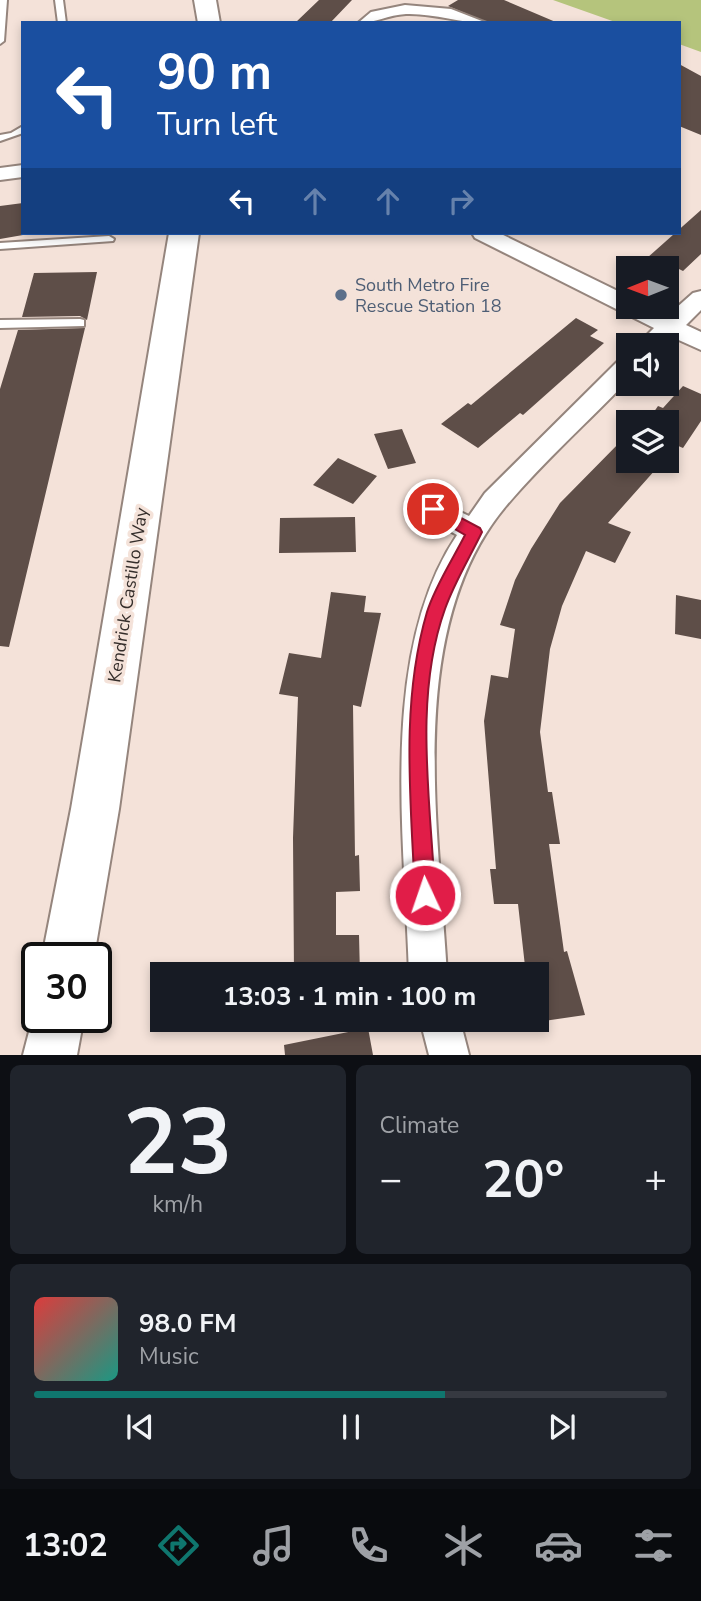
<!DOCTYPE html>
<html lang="en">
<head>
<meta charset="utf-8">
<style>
  :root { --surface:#171b24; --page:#20242c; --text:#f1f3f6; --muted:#9ea1a6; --line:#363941; --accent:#0f766e }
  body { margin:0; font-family:"Nunito Sans",sans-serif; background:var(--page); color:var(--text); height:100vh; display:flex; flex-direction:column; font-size:26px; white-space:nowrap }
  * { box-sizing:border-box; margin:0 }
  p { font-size:23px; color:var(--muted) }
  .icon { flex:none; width:38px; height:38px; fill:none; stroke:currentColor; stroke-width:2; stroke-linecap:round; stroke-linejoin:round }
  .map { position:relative; height:1055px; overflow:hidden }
  .drawer { display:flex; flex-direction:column; gap:10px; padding:10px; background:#0d0f14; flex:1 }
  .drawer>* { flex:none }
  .top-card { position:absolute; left:21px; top:21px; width:660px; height:214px; border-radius:0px; box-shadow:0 4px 10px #0003; background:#1a4fa0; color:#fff; overflow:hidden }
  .needle { width:46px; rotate:269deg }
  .controls { position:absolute; left:616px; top:256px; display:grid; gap:14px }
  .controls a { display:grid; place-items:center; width:63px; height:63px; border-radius:0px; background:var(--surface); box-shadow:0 4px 10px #0003; font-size:35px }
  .speed { position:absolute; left:21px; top:942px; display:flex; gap:14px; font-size:35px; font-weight:700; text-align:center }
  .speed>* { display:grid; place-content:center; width:91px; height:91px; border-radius:50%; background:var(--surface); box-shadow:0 4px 10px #0003; line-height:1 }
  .speed .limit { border:4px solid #111; border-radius:10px; background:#fff; color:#111 }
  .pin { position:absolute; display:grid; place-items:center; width:60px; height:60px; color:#fff; margin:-30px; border:4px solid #fff; border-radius:50%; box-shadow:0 2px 7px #0007 }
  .me { position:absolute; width:77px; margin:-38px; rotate:357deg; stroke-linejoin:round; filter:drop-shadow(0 0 5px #0008) }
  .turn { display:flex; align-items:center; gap:24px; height:147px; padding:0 21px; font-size:32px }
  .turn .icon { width:91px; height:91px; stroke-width:2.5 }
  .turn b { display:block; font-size:49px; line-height:60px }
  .lanes { display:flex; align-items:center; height:66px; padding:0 21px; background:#0003; justify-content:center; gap:35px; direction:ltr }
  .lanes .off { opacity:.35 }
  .big { font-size:52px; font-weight:700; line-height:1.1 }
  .drawer .widget { flex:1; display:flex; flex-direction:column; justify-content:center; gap:10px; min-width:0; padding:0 24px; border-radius:10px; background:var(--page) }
  .drawer .dial { align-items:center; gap:0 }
  .dial b { font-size:91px; line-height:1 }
  .song { display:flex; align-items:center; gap:21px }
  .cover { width:84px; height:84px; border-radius:10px; background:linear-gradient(135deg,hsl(0 70% 55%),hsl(170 70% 35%)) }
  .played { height:7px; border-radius:4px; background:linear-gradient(90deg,var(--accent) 65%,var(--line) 65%) }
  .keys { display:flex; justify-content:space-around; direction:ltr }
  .heat { display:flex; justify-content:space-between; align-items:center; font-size:38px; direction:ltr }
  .drawer .tiles { flex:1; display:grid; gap:10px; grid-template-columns:1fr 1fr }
  .widget:last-child { grid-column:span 2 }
  .trip { position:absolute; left:150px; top:962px; width:399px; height:70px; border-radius:0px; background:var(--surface); box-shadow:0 4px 10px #0003; font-weight:700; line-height:70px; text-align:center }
  .tabs { display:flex; height:112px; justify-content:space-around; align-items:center; background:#090b0e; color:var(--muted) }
  .tabs .icon { width:49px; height:49px }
  .tabs .selected { color:var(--accent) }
  .tabs b { font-size:32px; color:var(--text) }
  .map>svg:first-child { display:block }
</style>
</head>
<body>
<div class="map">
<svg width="701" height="1055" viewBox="0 0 701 1055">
  <rect width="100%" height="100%" fill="#f4e2d9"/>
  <path fill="#b5c47c" d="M 553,0 L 701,0 L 701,52 L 679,44 L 679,23 L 618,23 Z"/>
  <path fill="#5e4e48" d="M 319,0 L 352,0 L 330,23 L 295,23 Z
    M 458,0 L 504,0 L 558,23 L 489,23 L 448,6 Z
    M 679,64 L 701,76 L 701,135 L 679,126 Z
    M 23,203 L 23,235 L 0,239 L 0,206 Z
    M 701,210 L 701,254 L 683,271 L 677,268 L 667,277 L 667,268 L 628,268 L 628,279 L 619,275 L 642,256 L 647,258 Z
    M 97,272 L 87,320 L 80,316 L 22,317 L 34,273 Z
    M 576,318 L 598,330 L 590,336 L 604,343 L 523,415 L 520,413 L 478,448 L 441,424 L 468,403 L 471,405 Z
    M 85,328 L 9,647 L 0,646 L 0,389 L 18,330 Z
    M 683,386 L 701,394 L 701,421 L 683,448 L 676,445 L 667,457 L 667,422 L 647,422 L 658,406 L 663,408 Z
    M 402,429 L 416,463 L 388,469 L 374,434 Z
    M 625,437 L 628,439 L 628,460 L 664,460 L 608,523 L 631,532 L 615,563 L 586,551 L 562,606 L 550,649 L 540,732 L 548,792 L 552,792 L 560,844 L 549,844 L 564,952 L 567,951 L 585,1015 L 537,1022 L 537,975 L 526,975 L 518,904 L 494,904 L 490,869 L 496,869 L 484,721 L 491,675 L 508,678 L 515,629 L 500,625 L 515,580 L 531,549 L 560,503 Z
    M 338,458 L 377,476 L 353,504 L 313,485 Z
    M 355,517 L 356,552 L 279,553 L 280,518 Z
    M 331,592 L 366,596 L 364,612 L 381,613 L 361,707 L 353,705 L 355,856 L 359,855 L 360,891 L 336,892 L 336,935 L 359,935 L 360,975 L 294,975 L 293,838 L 298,697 L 279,694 L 289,653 L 321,658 Z
    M 676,595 L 701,600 L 701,639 L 675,634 Z
    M 368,1028 L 373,1055 L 285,1055 L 284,1045 Z"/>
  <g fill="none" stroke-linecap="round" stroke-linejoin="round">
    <defs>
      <path id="service" d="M 0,0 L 7,0 L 4,41 L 0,44 Z
        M 55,0 L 63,0 L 66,23 L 58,23 Z
        M 23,126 L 23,133 L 0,141 L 0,135 L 11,133 Z
        M 109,236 L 114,239 L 113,241 L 0,249 L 0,243 Z
        M 80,319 L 84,320 L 84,326 L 0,328 L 0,320 Z"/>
      <path id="minor" d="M 405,5 L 451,9 L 487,23 C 459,23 433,13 406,14 C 388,15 375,23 358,23 L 371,12 Z
        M 23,165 L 23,177 L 0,180 L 0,168 Z
        M 472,233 L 499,233 L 628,296 L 628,306 L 649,306 L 667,316 L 693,293 L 701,291 L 701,310 L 686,325 L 701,332 L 701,350 L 672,337 L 664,345 L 637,345 L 654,328 L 475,238 Z
        M 628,358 L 628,380 C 588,422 543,462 506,506 C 404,627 439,828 447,975 L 409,975 C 405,839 378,653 457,535 L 423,516 L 419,509 L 423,502 L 433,499 L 469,516 L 485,493 L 619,360 Z
        M 420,1020 L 460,1020 L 469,1055 L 429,1055 Z"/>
      <path id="secondary" d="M 194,0 L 216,0 L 220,23 L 198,23 Z
        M 169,233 L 199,233 L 119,809 L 94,957 L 42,957 L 71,809 Z
        M 37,1001 L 37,1017 L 84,1017 L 77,1055 L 23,1055 Z"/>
    </defs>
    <use href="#service" stroke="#95857d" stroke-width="4"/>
    <use href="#minor" stroke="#95857d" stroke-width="4"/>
    <use href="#secondary" stroke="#95857d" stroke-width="4"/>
    <use href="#service" fill="#fff" fill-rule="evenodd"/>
    <use href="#minor" fill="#fff" fill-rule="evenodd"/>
    <use href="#secondary" fill="#fff" fill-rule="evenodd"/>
  </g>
  <path fill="#e11d48" stroke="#92132f" stroke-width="2" d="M 433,503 L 480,528 L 482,532 C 470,557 454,583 445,609 C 413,698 431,803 435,895 L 432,902 L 425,905 L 418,902 L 415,895 C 411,801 400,704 427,612 C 435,586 453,559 465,535 L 427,513 L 427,504 Z"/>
  <circle fill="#5c6f8a" stroke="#f4e2d9" stroke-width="2.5" cx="341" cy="295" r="7"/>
  <g text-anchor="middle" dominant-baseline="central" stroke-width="7" stroke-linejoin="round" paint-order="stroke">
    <g font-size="18" fill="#4e5e75" stroke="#f4e2d9" text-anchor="start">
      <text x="355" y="285">South Metro Fire<tspan x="355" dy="21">Rescue Station 18</tspan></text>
    </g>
    <g font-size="18" fill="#352e2b" stroke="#f4e2d9">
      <text transform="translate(128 595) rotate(-81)">Kendrick Castillo Way</text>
    </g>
  </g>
</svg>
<div class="controls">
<a><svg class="needle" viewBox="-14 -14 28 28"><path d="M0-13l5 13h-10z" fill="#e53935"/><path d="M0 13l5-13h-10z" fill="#9ea1a6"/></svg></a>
<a><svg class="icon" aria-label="sound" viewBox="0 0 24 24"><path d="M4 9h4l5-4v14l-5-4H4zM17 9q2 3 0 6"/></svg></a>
<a><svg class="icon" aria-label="layers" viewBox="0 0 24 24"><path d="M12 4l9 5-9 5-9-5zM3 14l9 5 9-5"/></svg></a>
</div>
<div class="speed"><div class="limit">30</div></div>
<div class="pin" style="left:433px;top:509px;background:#d93025"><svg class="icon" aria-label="arrive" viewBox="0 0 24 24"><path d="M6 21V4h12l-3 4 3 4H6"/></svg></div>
<svg class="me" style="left:425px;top:895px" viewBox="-20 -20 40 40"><circle r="17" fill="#e11d48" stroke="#fff" stroke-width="3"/><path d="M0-11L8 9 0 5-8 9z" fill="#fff"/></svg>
<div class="trip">13:03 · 1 min · 100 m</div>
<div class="top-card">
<div class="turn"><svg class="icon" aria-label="left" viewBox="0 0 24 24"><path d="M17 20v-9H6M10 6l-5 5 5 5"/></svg><div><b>90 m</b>Turn left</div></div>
<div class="lanes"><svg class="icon" aria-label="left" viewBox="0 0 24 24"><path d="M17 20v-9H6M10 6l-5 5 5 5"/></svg><svg class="icon off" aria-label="ahead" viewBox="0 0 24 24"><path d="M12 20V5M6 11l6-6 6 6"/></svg><svg class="icon off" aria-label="ahead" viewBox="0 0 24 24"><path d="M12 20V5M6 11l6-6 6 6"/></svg><svg class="icon off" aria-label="right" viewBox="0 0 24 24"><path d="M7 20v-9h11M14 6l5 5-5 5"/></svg></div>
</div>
</div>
<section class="drawer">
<div class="tiles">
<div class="widget dial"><b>23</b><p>km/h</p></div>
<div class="widget"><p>Climate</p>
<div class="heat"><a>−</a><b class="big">20°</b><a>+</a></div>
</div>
<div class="widget">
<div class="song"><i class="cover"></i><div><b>98.0 FM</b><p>Music</p></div></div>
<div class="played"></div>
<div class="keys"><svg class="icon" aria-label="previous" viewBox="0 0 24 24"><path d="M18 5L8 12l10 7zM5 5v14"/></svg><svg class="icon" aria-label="pause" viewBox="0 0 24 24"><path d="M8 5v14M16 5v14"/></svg><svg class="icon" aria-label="next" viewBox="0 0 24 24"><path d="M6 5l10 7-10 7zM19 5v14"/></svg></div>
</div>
</div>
</section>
<nav class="tabs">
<b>13:02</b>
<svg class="icon selected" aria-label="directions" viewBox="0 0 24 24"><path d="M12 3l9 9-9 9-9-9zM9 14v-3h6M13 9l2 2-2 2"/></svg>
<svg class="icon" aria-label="music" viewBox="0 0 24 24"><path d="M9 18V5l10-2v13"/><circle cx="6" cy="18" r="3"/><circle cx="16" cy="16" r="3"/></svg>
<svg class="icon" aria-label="phone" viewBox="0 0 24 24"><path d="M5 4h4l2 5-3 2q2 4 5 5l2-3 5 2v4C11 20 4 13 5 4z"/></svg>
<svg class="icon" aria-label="climate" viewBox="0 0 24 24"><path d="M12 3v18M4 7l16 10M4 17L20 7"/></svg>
<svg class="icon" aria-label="car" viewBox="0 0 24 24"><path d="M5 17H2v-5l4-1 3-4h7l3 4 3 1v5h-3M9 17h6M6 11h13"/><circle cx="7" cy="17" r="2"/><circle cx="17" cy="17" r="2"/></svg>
<svg class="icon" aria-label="filters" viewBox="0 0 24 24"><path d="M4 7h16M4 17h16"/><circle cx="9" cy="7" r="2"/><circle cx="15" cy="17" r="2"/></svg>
</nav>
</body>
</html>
